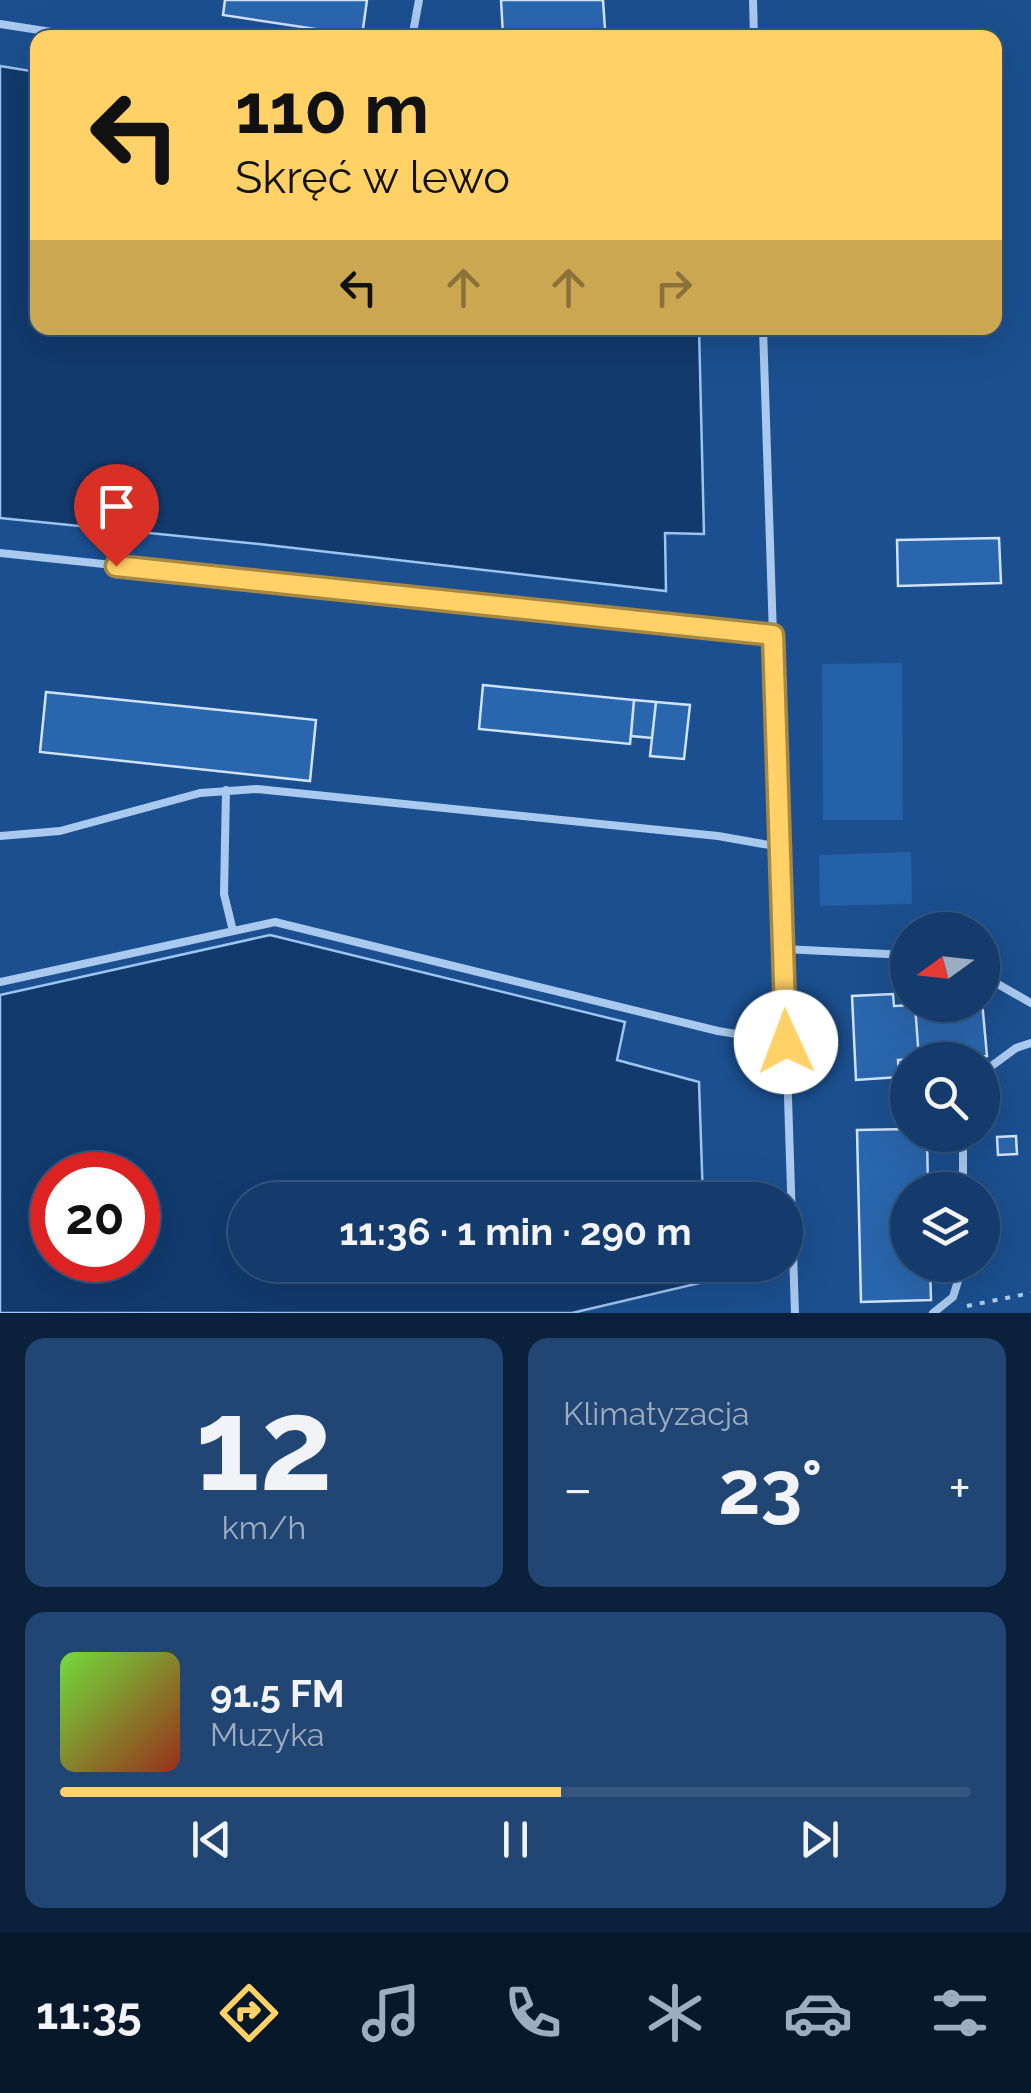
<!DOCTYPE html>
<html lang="pl">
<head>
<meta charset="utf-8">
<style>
  :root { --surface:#143b6b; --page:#214673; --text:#f1f3f6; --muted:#9dadc1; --line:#33557e; --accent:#ffd166 }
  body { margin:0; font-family:Raleway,sans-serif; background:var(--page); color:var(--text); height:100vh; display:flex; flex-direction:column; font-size:38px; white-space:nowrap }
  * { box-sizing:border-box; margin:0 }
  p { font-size:32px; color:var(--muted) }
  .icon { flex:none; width:55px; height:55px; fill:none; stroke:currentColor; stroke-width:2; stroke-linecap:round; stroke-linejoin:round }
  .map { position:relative; height:1313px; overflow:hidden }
  .drawer { display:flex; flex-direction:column; gap:25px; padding:25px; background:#0b203b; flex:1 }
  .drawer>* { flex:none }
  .top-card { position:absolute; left:30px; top:30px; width:972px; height:305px; border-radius:20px; box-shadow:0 10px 40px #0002,0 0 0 2px var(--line); background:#ffd166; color:#111; overflow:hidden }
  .needle { width:65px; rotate:255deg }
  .controls { position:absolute; left:890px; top:912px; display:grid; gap:20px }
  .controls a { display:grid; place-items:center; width:110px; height:110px; border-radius:50%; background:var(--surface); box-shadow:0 10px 40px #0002,0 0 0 2px var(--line); font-size:50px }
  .speed { position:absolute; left:30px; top:1152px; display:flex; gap:20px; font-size:50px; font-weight:700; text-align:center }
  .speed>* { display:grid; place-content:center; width:130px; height:130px; border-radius:50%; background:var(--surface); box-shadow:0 10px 40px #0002,0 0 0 2px var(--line); line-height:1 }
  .speed .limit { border:15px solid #d22; background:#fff; color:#111 }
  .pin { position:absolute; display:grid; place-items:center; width:85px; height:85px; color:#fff; margin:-102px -42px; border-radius:50% 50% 50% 0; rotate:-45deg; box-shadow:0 0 10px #0007 }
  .pin .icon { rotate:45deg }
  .me { position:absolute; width:110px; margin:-55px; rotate:358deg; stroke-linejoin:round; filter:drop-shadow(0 0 8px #0008) }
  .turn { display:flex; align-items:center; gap:35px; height:210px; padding:0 40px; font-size:45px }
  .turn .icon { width:130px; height:130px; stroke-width:2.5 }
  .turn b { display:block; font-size:70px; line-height:85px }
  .lanes { display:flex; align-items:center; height:95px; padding:0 40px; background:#0003; justify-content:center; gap:50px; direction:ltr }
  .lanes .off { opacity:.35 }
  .big { font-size:75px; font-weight:700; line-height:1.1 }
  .drawer .tile { flex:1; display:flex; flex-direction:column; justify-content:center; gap:15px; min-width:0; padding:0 35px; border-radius:20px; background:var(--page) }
  .drawer .dial { align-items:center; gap:0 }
  .dial b { font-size:130px; line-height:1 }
  .song { display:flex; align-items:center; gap:30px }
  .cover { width:120px; height:120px; border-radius:15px; background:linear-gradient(135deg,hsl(100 70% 55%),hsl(10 70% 35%)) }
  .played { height:10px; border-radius:5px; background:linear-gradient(90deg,var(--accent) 55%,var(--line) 55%) }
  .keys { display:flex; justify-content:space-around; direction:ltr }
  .heat { display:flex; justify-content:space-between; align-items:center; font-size:55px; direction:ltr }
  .drawer .tiles { flex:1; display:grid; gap:25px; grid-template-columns:1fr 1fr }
  .tile:last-child { grid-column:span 2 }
  .trip { position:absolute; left:228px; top:1182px; width:575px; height:100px; border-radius:50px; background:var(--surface); box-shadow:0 10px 40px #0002,0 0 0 2px var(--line); font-weight:700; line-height:100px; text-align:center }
  .tabs { display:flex; height:160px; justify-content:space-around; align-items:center; background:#08182b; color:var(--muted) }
  .tabs .icon { width:70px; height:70px }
  .tabs .on { color:var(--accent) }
  .tabs b { font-size:45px; color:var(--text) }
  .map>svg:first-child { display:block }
</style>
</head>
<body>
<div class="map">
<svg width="1031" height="1313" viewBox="0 0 1031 1313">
  <rect width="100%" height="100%" fill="#1b4f8f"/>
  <path fill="#2461a8" d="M 902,663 L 903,820 L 823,820 L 822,664 Z
    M 911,852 L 912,904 L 820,906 L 819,855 Z"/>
  <path fill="#123a6d" stroke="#9cc4f0" stroke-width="2.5" fill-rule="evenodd" d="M 0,66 L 37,72 L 38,328 L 699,328 L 704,534 L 665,533 L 666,591 L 259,544 L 0,518 Z
    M 270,935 L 625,1022 L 617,1060 L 699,1082 L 703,1200 L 245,1200 L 245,1265 L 706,1265 L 704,1282 L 572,1313 L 0,1313 L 0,995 ZM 52,1175 L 138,1175 L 138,1260 L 52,1260 Z"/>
  <path fill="#2a66ad" stroke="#cfe3fa" stroke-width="2.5" d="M 225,0 L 367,0 L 362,36 L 223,15 Z
    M 501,0 L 603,0 L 605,29 L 503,35 Z
    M 999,538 L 1001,583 L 898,586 L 897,540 Z
    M 483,685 L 634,700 L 630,744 L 479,729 Z
    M 46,692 L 316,720 L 310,781 L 40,752 Z
    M 634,700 L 656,702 L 652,738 L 631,736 Z
    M 656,702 L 690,705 L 684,759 L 650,756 Z
    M 893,994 L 894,1006 L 915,1005 L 919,1059 L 898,1060 L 899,1077 L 856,1080 L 852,996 Z
    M 982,1001 L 987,1056 L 919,1059 L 915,1005 L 982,1005 Z
    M 908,1129 L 908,1135 L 927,1135 L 928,1190 L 908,1190 L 908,1265 L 930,1265 L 931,1300 L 861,1302 L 857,1130 Z
    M 1016,1136 L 1017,1154 L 998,1155 L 997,1137 Z"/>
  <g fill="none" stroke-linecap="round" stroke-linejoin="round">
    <path stroke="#a9c9ee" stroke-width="4" stroke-dasharray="5 8" stroke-linecap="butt" d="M 967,1306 L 1031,1293"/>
    <path stroke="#a9c9ee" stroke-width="8" d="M 753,0 L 754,38
      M 0,24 L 90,38
      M 412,38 L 419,0
      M 763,328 L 795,1313
      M 0,553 L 773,635
      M 226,790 L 224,894 L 233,931
      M 0,836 L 60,831 L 200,793 L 257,789 L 718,836 L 780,847
      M 783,949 L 908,955
      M 982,975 L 1031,1003
      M 0,982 L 275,922 L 718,1031 L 786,1042
      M 982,1073 L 1016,1048 L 1031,1043
      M 963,1135 L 963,1190
      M 933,1313 L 953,1297 L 963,1265"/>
  </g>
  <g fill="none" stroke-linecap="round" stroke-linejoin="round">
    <defs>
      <path id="route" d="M 116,566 L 773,635 L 786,1042"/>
    </defs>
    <use href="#route" stroke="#a68842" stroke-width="25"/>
    <use href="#route" stroke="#ffd166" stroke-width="18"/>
  </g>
</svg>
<div class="controls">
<a><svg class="needle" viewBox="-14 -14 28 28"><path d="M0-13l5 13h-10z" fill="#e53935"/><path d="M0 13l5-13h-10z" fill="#9dadc1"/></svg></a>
<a><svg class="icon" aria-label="search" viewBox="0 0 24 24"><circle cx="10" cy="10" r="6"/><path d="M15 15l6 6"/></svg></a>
<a><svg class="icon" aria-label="layers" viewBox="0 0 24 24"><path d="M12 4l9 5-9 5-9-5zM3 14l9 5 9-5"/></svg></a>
</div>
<div class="speed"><div class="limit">20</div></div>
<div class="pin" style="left:116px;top:566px;background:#d93025"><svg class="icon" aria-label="arrive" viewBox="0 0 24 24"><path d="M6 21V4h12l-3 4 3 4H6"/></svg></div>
<svg class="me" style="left:786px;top:1042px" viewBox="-20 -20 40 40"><circle r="19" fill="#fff"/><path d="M0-13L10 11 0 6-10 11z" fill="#ffd166"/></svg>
<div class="trip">11:36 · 1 min · 290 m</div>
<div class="top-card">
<div class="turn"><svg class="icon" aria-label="left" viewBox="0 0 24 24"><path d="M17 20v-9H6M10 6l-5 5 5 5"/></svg><div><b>110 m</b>Skręć w lewo</div></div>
<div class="lanes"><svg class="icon" aria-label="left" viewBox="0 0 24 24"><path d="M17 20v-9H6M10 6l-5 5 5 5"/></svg><svg class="icon off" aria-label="ahead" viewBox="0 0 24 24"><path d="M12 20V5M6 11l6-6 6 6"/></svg><svg class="icon off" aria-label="ahead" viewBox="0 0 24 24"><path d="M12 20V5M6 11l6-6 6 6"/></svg><svg class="icon off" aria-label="right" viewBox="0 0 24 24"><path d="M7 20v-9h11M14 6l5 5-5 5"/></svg></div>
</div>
</div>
<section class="drawer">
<div class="tiles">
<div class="tile dial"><b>12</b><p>km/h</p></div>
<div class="tile"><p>Klimatyzacja</p>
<div class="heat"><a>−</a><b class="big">23°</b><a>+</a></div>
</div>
<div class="tile">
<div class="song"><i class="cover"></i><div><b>91.5 FM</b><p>Muzyka</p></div></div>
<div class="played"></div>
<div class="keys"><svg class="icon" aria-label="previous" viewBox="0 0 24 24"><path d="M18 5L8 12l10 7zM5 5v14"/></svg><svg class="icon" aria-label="pause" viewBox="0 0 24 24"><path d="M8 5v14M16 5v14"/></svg><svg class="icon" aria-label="next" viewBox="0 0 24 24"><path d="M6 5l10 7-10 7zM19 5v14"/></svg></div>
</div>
</div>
</section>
<nav class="tabs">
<b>11:35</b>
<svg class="icon on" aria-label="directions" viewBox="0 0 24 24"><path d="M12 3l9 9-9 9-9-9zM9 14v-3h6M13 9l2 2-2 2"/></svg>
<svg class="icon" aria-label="music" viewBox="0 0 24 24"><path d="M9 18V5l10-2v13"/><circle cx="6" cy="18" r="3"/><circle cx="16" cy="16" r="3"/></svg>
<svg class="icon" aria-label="phone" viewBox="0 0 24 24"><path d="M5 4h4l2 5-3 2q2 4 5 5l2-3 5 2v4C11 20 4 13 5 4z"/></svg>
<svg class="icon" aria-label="climate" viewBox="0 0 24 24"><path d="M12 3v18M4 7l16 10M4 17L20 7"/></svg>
<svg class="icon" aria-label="car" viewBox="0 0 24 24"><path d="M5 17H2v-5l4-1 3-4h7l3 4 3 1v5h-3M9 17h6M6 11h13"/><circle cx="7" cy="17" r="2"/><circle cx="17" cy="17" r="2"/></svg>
<svg class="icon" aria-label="filters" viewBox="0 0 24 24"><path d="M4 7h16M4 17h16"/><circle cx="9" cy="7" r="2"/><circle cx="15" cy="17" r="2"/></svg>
</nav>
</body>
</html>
